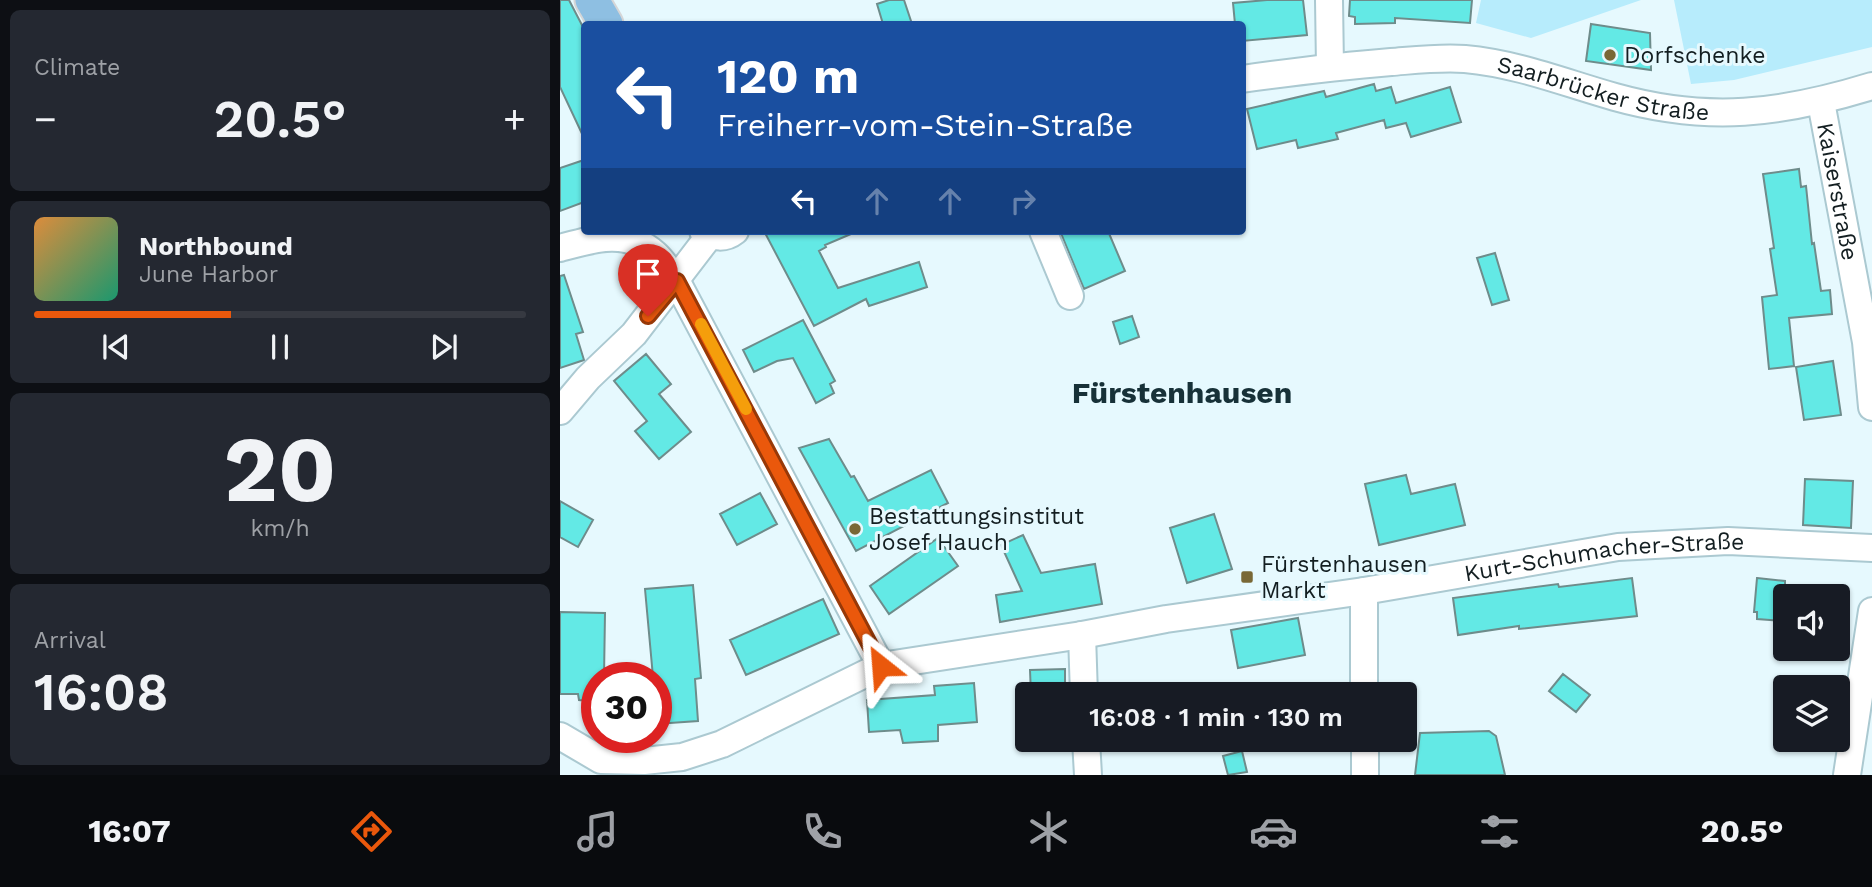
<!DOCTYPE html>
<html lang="en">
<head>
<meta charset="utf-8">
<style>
  :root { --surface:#171b24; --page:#242831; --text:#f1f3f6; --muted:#9ea1a6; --line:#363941; --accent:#ea580c }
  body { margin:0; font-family:"Work Sans",sans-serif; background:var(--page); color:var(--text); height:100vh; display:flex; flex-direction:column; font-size:26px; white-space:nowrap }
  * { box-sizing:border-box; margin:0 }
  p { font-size:23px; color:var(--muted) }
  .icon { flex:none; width:38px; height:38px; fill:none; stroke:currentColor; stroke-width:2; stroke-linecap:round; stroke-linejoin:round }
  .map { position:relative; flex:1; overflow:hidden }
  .drawer { display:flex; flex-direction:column; gap:10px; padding:10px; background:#0d0f14; width:560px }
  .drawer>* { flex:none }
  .guide { position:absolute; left:21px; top:21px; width:665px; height:214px; border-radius:7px; box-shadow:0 2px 5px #0004; background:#1a4fa0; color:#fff; overflow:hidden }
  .buttons { position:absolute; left:1213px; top:584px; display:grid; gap:14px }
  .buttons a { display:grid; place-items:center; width:77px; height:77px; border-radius:7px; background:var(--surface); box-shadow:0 2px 5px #0004; font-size:35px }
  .speed { position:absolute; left:21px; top:662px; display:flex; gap:14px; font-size:35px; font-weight:700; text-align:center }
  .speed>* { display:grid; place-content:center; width:91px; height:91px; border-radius:50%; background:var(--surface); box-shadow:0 2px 5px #0004; line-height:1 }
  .speed .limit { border:10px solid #d22; background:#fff; color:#111 }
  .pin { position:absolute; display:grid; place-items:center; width:60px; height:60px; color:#fff; margin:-72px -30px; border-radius:50% 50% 50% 0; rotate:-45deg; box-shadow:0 0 7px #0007 }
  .pin .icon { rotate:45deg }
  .me { position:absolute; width:77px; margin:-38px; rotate:332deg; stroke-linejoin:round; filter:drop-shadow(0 0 5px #0008) }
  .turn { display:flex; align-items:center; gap:24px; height:147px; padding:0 21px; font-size:32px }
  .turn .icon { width:91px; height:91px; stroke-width:2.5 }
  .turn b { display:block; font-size:49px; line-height:60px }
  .lanes { display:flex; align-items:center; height:66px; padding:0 21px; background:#0003; justify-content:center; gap:35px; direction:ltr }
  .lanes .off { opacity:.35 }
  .big { font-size:52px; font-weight:600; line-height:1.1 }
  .drawer .widget { flex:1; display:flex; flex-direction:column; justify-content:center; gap:10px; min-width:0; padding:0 24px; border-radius:10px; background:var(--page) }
  .drawer .dial { align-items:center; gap:0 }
  .dial b { font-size:91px; line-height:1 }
  .song { display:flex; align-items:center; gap:21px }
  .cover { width:84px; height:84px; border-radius:10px; background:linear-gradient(135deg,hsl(30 70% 55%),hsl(160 70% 35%)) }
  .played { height:7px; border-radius:4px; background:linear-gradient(90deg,var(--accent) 40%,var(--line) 40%) }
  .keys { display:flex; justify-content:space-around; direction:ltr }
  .heat { display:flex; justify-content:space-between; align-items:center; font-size:38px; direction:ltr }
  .trip { position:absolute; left:455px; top:682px; width:402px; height:70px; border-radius:7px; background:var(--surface); box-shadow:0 2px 5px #0004; font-weight:600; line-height:70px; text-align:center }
  .menu { display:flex; height:112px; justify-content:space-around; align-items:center; background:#090b0e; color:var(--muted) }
  .menu .icon { width:49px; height:49px }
  .menu .active { color:var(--accent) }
  .menu b { font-size:32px; color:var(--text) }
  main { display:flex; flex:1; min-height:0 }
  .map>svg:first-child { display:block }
</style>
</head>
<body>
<main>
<section class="drawer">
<div class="widget"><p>Climate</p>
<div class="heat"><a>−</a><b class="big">20.5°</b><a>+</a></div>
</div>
<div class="widget">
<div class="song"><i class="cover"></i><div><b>Northbound</b><p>June Harbor</p></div></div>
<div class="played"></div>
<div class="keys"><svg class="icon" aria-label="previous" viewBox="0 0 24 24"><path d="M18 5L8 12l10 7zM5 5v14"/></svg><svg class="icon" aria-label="pause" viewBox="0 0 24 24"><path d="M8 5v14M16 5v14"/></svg><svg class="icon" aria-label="next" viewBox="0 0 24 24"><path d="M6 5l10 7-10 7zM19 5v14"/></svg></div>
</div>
<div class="widget dial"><b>20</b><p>km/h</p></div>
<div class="widget"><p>Arrival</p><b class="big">16:08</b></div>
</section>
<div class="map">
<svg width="1312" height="775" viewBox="0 0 1312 775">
  <rect width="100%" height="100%" fill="#e6f9fe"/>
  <path fill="#b7ecfc" d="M 921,0 L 1081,0 L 971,38 L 916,23 Z
    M 1114,0 L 1312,0 L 1312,47 L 1174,80 L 1131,84 Z"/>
  <path fill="#63e9e5" stroke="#6e8c8b" stroke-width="2" d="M 0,0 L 9,0 L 24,29 L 24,138 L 0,87 Z
    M 329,0 L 344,0 L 352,24 L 323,24 L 317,4 Z
    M 707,0 L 743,0 L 747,35 L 682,41 L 682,24 L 675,24 L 673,3 Z
    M 790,0 L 912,0 L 910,23 L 835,18 L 835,23 L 795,24 L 795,17 L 789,16 Z
    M 1031,24 L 1090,33 L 1091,70 L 1026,61 Z
    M 814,84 L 816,91 L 831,87 L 836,103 L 890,87 L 901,122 L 851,137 L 846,123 L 826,128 L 824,120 L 776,133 L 778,139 L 738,148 L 736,140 L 697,149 L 687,109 L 764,91 L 766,97 Z
    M 24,160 L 24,202 L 0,211 L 0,168 Z
    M 1239,169 L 1241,187 L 1246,186 L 1252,244 L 1254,243 L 1261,291 L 1270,290 L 1272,314 L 1229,318 L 1234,366 L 1209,369 L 1202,297 L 1217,295 L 1210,249 L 1214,248 L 1203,174 Z
    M 204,231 L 298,231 L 265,245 L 266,247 L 259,251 L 278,288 L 359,262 L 367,287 L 309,306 L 306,299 L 254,326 Z
    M 500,231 L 548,231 L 565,271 L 524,289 Z
    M 935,253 L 949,300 L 932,305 L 917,258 Z
    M 4,275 L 23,332 L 16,334 L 24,360 L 0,368 L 0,276 Z
    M 572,316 L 579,337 L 560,344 L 553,322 Z
    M 243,320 L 275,381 L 270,384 L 274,393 L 256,403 L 233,358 L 217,361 L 194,372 L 183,350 Z
    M 86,354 L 111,384 L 99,394 L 131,432 L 99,459 L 75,431 L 87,421 L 54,381 Z
    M 1273,361 L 1281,415 L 1244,420 L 1236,367 Z
    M 269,439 L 291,477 L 294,476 L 308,501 L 371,470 L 388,503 L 296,551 L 239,448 Z
    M 846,475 L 851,494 L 895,484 L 905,525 L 819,545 L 805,484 Z
    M 1245,479 L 1293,481 L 1291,528 L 1243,525 Z
    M 200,493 L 217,524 L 177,545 L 160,514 Z
    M 0,501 L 33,520 L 18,547 L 0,537 Z
    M 654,514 L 672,569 L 627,583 L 610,528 Z
    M 463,535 L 481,573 L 535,564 L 542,604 L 440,622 L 436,595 L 462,591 L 441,545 Z
    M 378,538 L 398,566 L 329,614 L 310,586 Z
    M 1072,578 L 1077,616 L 959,629 L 959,626 L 898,635 L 893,598 L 998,584 L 999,587 Z
    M 1197,578 L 1225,581 L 1225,621 L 1197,619 L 1197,612 L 1194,612 Z
    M 133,585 L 141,678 L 135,679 L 138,721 L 96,724 L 96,677 L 93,677 L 85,589 Z
    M 263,599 L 279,634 L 186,675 L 170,640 Z
    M 0,612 L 45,613 L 44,677 L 37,677 L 37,702 L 19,700 L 18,694 L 0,694 Z
    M 738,618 L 745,655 L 678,668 L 671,630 Z
    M 505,669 L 505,695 L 471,695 L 470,670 Z
    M 1003,674 L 1030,695 L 1016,712 L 989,691 Z
    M 414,683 L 417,722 L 378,725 L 378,741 L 343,743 L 340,730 L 309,732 L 307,700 L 375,695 L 374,686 Z
    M 929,731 L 936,736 L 945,775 L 855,775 L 860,733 Z
    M 682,751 L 687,772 L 668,775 L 663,756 Z"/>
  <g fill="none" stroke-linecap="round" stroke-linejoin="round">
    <defs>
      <g id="minor">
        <path d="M 769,0 L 770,67"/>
        <path id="s1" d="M 682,79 C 732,72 781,66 831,62 C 856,60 881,57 905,59 C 959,64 1005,83 1055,97 C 1148,123 1221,114 1312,86"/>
        <path id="s2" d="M 1261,102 L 1306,342 L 1312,407"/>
        <path d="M 143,231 C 154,238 165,239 175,231"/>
        <path d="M 483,231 L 510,296"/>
        <path d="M 0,248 C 33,239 66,228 95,254 C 103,261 110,272 116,280 L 321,666 L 162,744 L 122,757 L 84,761 L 41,760 L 0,736"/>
        <path d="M 0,411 L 28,378 L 74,334 L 150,235"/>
        <path d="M 804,591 L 804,695"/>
        <path d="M 522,635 L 524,695"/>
        <path id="s3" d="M 321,666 L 522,635 L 606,619 L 804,591 L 1058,547 L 1168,541 L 1312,548"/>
        <path d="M 526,740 L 528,775"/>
        <path d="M 805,740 L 805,775"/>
        <path d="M 1287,775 L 1312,611"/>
      </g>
      <path id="major" d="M 32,0 L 46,24"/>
    </defs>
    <use href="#minor" stroke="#abc9d1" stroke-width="30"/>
    <use href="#major" stroke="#d5d6d7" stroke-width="37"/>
    <use href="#minor" stroke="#fff" stroke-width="26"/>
    <use href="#major" stroke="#8ebfe2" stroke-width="33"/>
  </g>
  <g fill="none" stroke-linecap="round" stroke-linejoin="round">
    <defs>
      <path id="route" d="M 88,316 L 117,281 L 321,666"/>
    </defs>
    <use href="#route" stroke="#983908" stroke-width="18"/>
    <use href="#route" stroke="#ea580c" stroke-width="12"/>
    <path stroke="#f59e0b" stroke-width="12" d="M 141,324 L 186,409"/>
  </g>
  <g fill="#796836" stroke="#e6f9fe" stroke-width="2.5">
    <circle cx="1050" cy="55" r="7"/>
    <circle cx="295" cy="529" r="7"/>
    <rect x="680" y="570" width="14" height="14" rx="3.5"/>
  </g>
  <g text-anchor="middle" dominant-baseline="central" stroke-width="6" stroke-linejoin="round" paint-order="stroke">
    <g font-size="23" fill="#131e21" stroke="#e6f9fe" text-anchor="start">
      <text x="1064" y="55">Dorfschenke</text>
      <text x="309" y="516">Bestattungsinstitut<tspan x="309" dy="26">Josef Hauch</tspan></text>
      <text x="701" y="564">Fürstenhausen<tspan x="701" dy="26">Markt</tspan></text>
    </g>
    <g font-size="23" fill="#131e21" stroke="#e6f9fe">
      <text stroke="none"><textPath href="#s1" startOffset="366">Saarbrücker Straße</textPath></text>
      <text stroke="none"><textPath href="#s2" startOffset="91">Kaiserstraße</textPath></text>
      <text stroke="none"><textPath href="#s3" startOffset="732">Kurt-Schumacher-Straße</textPath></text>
    </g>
    <g font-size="30" font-weight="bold" fill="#173138" stroke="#e6f9fe">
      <text x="622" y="392">Fürstenhausen</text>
    </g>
  </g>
</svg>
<div class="buttons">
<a><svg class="icon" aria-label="sound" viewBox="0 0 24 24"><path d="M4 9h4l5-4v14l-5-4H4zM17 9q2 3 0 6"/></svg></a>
<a><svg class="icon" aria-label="layers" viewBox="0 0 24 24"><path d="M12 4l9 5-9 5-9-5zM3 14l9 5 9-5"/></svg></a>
</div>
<div class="speed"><div class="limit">30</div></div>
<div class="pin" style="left:88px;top:316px;background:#d93025"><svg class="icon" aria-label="arrive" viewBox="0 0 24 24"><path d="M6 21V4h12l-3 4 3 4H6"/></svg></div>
<svg class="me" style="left:321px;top:666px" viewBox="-20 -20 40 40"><path d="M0-17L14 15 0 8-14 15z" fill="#ea580c" stroke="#fff" stroke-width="4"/></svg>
<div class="trip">16:08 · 1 min · 130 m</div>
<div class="guide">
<div class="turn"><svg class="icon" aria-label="left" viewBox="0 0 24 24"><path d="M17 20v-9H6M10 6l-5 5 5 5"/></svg><div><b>120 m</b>Freiherr-vom-Stein-Straße</div></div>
<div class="lanes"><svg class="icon" aria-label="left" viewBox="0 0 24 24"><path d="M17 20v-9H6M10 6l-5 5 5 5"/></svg><svg class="icon off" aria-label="ahead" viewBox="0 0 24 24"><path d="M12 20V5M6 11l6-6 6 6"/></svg><svg class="icon off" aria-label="ahead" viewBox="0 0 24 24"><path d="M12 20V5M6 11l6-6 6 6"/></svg><svg class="icon off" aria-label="right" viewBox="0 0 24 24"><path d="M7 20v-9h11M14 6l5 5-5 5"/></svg></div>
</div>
</div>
</main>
<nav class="menu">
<b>16:07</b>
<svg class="icon active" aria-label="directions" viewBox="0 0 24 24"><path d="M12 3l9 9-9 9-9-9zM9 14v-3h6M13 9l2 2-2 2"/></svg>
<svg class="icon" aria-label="music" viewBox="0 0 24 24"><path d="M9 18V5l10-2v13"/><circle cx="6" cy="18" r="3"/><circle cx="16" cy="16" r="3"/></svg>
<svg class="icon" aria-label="phone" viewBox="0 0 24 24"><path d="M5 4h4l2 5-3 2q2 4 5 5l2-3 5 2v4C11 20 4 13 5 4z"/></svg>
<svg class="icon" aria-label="climate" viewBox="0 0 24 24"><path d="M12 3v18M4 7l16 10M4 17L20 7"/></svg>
<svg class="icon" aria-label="car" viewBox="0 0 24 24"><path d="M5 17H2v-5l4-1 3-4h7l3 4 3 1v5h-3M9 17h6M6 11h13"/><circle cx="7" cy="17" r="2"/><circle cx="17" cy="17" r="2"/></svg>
<svg class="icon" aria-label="filters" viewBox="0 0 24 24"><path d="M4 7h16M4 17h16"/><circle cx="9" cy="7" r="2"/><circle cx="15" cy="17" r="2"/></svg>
<b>20.5°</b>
</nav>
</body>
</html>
